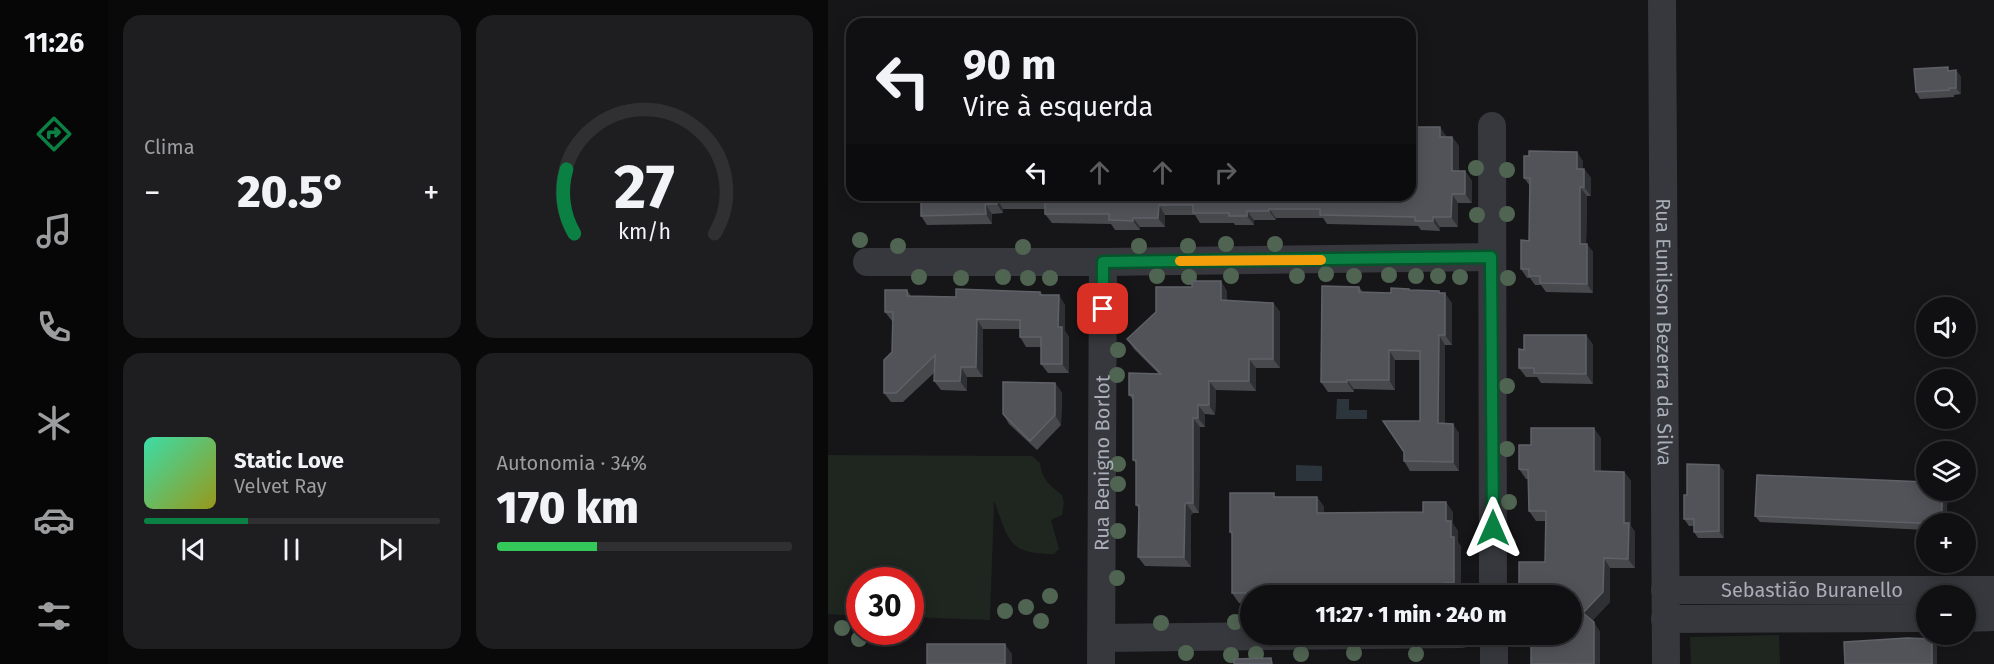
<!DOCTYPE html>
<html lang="pt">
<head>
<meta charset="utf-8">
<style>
  :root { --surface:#101012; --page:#1e1e20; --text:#f1f3f6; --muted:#9c9d9f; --line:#303032; --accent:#0b8043 }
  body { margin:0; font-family:"Fira Sans",sans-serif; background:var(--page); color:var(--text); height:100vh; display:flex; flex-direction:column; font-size:22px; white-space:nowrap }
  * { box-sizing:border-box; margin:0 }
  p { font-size:20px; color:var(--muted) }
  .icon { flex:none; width:33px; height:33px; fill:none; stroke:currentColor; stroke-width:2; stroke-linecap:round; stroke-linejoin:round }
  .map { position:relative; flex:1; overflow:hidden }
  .panel { display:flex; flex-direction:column; gap:15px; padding:15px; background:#09090a; width:720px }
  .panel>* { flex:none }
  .guide { position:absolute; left:18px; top:18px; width:570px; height:183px; border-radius:18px; box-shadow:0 3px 15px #0003,0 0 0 2px var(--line); background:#101012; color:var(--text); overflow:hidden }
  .controls { position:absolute; left:1088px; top:297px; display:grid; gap:12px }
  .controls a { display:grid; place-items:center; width:60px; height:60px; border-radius:50%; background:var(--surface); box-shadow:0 3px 15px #0003,0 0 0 2px var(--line); font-size:30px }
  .speed { position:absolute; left:18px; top:567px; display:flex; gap:12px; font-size:30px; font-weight:700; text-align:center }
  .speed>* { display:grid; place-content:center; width:78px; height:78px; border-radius:50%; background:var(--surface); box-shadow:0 3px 15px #0003,0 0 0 2px var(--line); line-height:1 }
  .speed .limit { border:9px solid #d22; background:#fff; color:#111 }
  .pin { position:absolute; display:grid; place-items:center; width:51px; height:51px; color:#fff; margin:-26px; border-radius:12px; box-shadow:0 3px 9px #0006 }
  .me { position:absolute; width:66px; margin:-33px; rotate:0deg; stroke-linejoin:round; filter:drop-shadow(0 0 4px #0008) }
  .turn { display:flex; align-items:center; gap:21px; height:126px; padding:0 18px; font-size:27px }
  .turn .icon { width:78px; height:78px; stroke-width:2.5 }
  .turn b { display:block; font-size:42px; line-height:51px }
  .lanes { display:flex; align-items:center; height:57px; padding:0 18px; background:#0003; justify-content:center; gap:30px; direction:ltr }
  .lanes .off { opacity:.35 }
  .big { font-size:45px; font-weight:800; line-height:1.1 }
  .panel .card { flex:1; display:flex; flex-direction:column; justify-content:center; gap:9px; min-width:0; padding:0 21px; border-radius:18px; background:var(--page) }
  .panel .dial { align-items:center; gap:0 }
  .dial svg { height:156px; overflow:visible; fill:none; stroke:var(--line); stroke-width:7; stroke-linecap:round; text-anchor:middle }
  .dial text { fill:var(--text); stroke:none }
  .song { display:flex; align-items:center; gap:18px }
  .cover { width:72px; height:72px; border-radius:9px; background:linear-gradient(135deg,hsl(160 70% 55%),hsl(60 70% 35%)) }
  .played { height:6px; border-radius:3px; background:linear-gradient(90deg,var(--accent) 35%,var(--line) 35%) }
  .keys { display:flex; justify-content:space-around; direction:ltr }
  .heat { display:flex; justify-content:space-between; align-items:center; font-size:33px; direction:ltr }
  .charge { height:9px; border-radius:4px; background:linear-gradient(90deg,#34c759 34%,var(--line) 0) }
  .panel .tiles { flex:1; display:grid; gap:15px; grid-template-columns:repeat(2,1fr) }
  .trip { position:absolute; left:412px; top:585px; width:342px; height:60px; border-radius:30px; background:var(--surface); box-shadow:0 3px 15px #0003,0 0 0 2px var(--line); font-weight:800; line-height:60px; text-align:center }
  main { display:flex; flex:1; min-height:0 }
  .menu { display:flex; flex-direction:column; width:108px; justify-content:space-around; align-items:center; background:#060607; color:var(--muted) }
  .menu .icon { width:42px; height:42px }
  .menu .active { color:var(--accent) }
  .menu b { font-size:27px; color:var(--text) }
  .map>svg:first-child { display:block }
</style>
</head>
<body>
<main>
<nav class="menu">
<b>11:26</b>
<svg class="icon active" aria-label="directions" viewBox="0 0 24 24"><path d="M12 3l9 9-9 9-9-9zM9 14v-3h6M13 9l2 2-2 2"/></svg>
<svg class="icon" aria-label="music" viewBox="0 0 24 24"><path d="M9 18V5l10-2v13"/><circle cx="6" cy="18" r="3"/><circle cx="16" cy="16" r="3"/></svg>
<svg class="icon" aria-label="phone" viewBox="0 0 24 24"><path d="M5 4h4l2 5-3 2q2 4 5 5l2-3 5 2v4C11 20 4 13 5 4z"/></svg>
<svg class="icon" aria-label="climate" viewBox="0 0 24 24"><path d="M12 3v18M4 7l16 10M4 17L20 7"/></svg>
<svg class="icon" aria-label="car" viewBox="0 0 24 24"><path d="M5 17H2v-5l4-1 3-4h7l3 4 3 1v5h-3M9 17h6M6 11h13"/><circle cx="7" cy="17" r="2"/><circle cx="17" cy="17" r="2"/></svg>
<svg class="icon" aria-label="filters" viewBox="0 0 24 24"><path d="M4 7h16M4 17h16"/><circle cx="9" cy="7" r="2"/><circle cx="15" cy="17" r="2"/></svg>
</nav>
<section class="panel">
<div class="tiles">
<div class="card"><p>Clima</p>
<div class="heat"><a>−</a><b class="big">20.5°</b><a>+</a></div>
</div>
<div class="card dial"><svg viewBox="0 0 100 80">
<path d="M14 69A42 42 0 1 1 86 69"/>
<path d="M14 69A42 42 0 0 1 10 36" stroke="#0b8043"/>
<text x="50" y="56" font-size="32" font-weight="700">27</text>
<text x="50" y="72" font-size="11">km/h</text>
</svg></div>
<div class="card">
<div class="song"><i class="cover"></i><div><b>Static Love</b><p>Velvet Ray</p></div></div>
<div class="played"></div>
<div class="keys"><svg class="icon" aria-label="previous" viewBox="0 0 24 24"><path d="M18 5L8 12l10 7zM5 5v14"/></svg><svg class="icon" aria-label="pause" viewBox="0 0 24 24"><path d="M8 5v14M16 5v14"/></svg><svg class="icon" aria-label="next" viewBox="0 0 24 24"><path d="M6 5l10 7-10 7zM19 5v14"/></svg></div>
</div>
<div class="card"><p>Autonomia · 34%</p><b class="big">170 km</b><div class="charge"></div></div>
</div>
</section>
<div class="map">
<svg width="1166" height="664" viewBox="0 0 1166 664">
  <rect width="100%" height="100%" fill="#161618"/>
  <path fill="#1e261f" d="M 0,455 L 204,456 L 212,463 C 213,478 222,486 234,495 L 236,503 L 234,515 L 223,520 L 231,549 L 226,554 C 178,554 181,539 166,501 L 162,620 L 83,617 L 82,580 L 32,580 L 31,616 L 0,614 Z
    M 951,635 L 952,664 L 863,664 L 862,637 Z"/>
  <path fill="#2c353c" d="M 509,399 L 521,399 L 521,410 L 539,410 L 539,419 L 508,419 Z
    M 468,465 L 494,466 L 494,481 L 468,481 Z"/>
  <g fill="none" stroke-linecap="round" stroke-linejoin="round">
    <g stroke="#37383d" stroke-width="28">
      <path id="s1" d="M 834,0 L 838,664"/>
      <path d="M 664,126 L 665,596"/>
      <path d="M 39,262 L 275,262 L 663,257"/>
      <path id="s2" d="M 837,590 L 1166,590"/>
      <path d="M 1137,618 L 1166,617"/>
      <path d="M 837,619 L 1098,618"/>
      <path d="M 666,634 L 666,664"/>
      <path d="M 273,638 L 633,634"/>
      <path id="s3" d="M 273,664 L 275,262"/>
    </g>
  </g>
  <g fill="#506452">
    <circle cx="648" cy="168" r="8"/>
    <circle cx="679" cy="170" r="8"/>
    <circle cx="679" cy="214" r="8"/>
    <circle cx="649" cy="215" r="8"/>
    <circle cx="32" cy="240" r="8"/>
    <circle cx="398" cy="244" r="8"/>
    <circle cx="447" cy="244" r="8"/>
    <circle cx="70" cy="246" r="8"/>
    <circle cx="311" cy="246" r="8"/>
    <circle cx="360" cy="246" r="8"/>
    <circle cx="195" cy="247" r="8"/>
    <circle cx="498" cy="274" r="8"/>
    <circle cx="561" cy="275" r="8"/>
    <circle cx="329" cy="276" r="8"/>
    <circle cx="403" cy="276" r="8"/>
    <circle cx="469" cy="276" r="8"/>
    <circle cx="526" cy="276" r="8"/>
    <circle cx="588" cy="276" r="8"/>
    <circle cx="610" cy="276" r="8"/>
    <circle cx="91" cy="277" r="8"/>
    <circle cx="175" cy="277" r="8"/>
    <circle cx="361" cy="277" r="8"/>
    <circle cx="632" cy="277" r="8"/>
    <circle cx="133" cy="278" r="8"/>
    <circle cx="200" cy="278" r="8"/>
    <circle cx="222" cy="278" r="8"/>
    <circle cx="680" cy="278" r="8"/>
    <circle cx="289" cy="325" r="8"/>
    <circle cx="290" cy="350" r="8"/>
    <circle cx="289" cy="375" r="8"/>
    <circle cx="679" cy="386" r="8"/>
    <circle cx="679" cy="449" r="8"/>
    <circle cx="290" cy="464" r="8"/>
    <circle cx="290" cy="484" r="8"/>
    <circle cx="681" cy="502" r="8"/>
    <circle cx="290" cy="531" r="8"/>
    <circle cx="680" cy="544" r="8"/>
    <circle cx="289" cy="578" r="8"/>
    <circle cx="222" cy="596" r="8"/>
    <circle cx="198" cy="607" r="8"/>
    <circle cx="177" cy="611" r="8"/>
    <circle cx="213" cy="621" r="8"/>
    <circle cx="407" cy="622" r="8"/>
    <circle cx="333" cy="623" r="8"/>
    <circle cx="14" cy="628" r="8"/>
    <circle cx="31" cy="639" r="8"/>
    <circle cx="358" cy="653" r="8"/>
    <circle cx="526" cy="653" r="8"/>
    <circle cx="428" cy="654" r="8"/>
    <circle cx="473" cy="654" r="8"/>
    <circle cx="588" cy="654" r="8"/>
    <circle cx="403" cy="655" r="8"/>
  </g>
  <path fill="#47494d" d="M 1128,70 L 1133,77 L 1133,94 L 1126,95 L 1126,97 L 1092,99 L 1088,92 L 1122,71 Z
    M 619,137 L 624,137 L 631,146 L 631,171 L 637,171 L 644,181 L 644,203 L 630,203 L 630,227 L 612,227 L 612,231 L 593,230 L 590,226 L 499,224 L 495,218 L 448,218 L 448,220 L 426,220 L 426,225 L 407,225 L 406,223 L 372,223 L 367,215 L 337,215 L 337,227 L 312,227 L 312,230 L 287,230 L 283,224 L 224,223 L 217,214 L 217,209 L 175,209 L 175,213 L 164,214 L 164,224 L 99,225 L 93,216 L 93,195 L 582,195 Z
    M 755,161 L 755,169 L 756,169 L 763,178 L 763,196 L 759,196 L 758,244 L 765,252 L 765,293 L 718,292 L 713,285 L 707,285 L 702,278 L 699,278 L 693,269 L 701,241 L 702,186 L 696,178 Z
    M 531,287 L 535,292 L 563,293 L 581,289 L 582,290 L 613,293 L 624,303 L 624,345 L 617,345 L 617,424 L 631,433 L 631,471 L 582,471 L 576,461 L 592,421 L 592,360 L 567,360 L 567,390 L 526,389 L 526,392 L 500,392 L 493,382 Z
    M 79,290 L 83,296 L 128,297 L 212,292 L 215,295 L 237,305 L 237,331 L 241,337 L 241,373 L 220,373 L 213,364 L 213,347 L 198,347 L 192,337 L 192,329 L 155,329 L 155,377 L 139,377 L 139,391 L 113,390 L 106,381 L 107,372 L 75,402 L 63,402 L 56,393 L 64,352 L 64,321 L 57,312 Z
    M 399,291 L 399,301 L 445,303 L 452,312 L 452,368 L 428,368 L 428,391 L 388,390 L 387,415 L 377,414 L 377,427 L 372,427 L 371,513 L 365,513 L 363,515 L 363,567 L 317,566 L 310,557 L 311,509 L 308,505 L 308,463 L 305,460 L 305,400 L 301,395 L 331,374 L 306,349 L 299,339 Z
    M 758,335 L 765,345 L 765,384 L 713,383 L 709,377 L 698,377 L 691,368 L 696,350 Z
    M 227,383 L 234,393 L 233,425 L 209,450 L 181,424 L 175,414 Z
    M 773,438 L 773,471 L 796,472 L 803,481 L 803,526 L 807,532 L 807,568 L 782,568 L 782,602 L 764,621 L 772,632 L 703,645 L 695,634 L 744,634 L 744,596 L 696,596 L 691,589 L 717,562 L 718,521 L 708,521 L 701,511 L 700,479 L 698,479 L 691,469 L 703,445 Z
    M 891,465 L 896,471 L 896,538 L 870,538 L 866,532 L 866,526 L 861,526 L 856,519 L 859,495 Z
    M 1098,490 L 1120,490 L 1118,524 L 1098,524 L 1098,530 L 932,522 L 927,516 Z
    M 449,497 L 489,497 L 496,507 L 496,513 L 625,512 L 625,524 L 630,531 L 630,542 L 633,547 L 633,593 L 624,593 L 624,596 L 423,596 L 423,603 L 411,603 L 404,593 L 404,535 L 402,532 Z"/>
  <path fill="#2f3033" d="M 1128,70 L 1133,77 L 1133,94 L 1128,88 Z
    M 612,127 L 619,137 L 612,137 Z
    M 624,137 L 631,146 L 631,180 L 624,171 Z
    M 749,152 L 755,161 L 755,178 L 749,169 Z
    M 756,169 L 763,178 L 763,196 L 756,187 Z
    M 637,171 L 644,181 L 644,203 L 637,194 Z
    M 752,187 L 759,196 L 758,252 L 752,244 Z
    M 624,194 L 630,203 L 630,227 L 623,217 Z
    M 169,199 L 175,209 L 175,213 L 169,204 Z
    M 157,204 L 164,214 L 164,224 L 158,214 Z
    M 331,205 L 337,215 L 337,227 L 330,218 Z
    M 441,209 L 448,218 L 448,220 L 441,211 Z
    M 419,211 L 426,220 L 426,225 L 419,216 Z
    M 605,217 L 612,227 L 612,231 L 605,221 Z
    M 305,218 L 312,227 L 312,230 L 305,221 Z
    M 759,244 L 765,252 L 765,293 L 759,284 Z
    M 393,281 L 399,291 L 399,310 L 393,300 Z
    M 611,291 L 617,300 L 617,293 L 624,303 L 624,345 L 617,335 Z
    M 231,295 L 237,305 L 237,331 L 241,337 L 241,373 L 234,364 L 230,327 Z
    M 445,303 L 452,312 L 452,368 L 445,359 Z
    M 149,319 L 155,329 L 155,377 L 148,367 Z
    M 611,335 L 617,345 L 617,433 L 610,423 Z
    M 758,335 L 765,345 L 765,384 L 758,374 Z
    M 561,350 L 567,360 L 567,390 L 561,380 Z
    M 421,359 L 428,368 L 428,391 L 421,381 Z
    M 133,367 L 139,377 L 139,391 L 132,381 Z
    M 519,380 L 526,389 L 526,392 L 519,382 Z
    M 381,381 L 388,390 L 387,415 L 381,405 Z
    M 227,383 L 234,393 L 233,425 L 227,415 Z
    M 370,405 L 377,414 L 377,427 L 370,418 Z
    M 365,418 L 372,427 L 371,513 L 365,503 Z
    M 625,424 L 631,433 L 631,471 L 625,462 Z
    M 766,428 L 773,438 L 773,481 L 766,471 Z
    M 891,465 L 896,471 L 896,538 L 891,531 Z
    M 796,472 L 803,481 L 803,526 L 807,532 L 807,568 L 800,559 L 796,523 Z
    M 1115,490 L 1120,490 L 1118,524 L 1113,524 Z
    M 489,497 L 496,507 L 496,523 L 489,513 Z
    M 618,502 L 625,512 L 625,524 L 630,531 L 630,542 L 633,547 L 633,593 L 626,583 L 623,537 L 618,521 Z
    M 358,503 L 365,513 L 363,515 L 363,567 L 356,557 L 357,505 Z
    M 776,558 L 782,568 L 782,602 L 762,623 L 755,613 Z
    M 617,583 L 624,593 L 624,596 L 622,596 L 617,589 Z
    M 607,589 L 612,596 L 607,595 Z
    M 766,622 L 772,632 L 772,664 L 766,664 Z
    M 1104,639 L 1109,646 L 1109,664 L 1104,664 Z
    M 177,644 L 184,654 L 184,664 L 177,664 Z"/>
  <path fill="#525359" stroke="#5f6168" stroke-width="1.5" d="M 1120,67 L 1120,71 L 1128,70 L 1128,88 L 1121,88 L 1121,90 L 1088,92 L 1086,69 Z
    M 582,127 L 612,127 L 612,137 L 624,137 L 624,171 L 637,171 L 637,194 L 624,194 L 623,217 L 605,217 L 605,221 L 587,221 L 587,217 L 492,215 L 492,209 L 441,209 L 441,211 L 419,211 L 419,216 L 401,216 L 401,213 L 365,213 L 365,205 L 331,205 L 330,218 L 305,218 L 305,221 L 281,220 L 281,214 L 217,214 L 217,200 L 169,199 L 169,204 L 157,204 L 158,214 L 93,216 L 93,195 L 582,195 Z
    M 701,151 L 749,152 L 749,169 L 756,169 L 756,187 L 752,187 L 752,244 L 759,244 L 759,284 L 712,283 L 712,276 L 701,276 L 701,269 L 693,269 L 693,240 L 701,241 L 702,178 L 696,178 L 696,156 L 701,156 Z
    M 364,281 L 393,281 L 393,300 L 445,303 L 445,359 L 421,359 L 421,381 L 381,381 L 381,405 L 370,405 L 370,418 L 365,418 L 365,503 L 358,503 L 357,505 L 356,557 L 310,557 L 311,505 L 308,505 L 308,460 L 305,460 L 305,395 L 301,395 L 301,373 L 333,374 L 299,339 L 328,312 L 328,287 L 364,287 Z
    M 494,286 L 531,287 L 531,292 L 563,293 L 563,288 L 581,289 L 581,290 L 611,291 L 611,293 L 617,293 L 617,335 L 611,335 L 610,423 L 625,424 L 625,462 L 576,461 L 576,452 L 555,421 L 592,421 L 592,351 L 561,350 L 561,380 L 519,380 L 519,382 L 493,382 Z
    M 128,289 L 212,292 L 212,295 L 231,295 L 230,327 L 234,327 L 234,364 L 213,364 L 213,337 L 192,337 L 192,320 L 149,319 L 148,367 L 133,367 L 132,381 L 106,381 L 107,355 L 68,393 L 56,393 L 56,360 L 64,352 L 65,312 L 57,312 L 57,290 L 79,290 L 79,296 L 128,297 Z
    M 696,335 L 758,335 L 758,374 L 706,373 L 706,368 L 691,368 L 691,349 L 696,350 Z
    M 175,382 L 227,383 L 227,415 L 202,441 L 175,414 Z
    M 703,428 L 766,428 L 766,471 L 796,472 L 796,523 L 801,523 L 800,559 L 776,558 L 775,592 L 755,613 L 766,622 L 766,664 L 703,664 L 703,640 L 695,634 L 744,634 L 744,596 L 700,596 L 700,589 L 691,589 L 691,562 L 717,562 L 718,511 L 701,511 L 700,470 L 691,469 L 691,445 L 703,445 Z
    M 859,464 L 891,465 L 891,531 L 866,532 L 866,519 L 856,519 L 856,495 L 859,495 Z
    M 929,475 L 1098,482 L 1098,490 L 1115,490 L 1113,524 L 927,516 Z
    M 402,493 L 446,493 L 446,497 L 489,497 L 489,513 L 595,512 L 595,502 L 618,502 L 618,521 L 623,521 L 623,537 L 626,537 L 626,583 L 617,583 L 617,589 L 607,589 L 607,595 L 519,596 L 516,593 L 404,593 L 404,532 L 402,532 Z
    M 1079,638 L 1104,639 L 1104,664 L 1017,664 L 1016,642 Z
    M 99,644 L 177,644 L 177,664 L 99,664 Z
    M 443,658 L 444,664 L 406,664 L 406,659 Z"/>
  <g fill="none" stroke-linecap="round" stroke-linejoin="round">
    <defs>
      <path id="route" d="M 275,309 L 275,262 L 663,257 L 665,528"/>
    </defs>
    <use href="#route" stroke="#07532c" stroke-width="15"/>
    <use href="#route" stroke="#0b8043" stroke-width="10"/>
    <path stroke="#f59e0b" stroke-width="10" d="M 352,261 L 493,260"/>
  </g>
  <g text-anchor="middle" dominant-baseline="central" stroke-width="4.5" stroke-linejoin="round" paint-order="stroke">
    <g font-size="20" fill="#a8adb8" stroke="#111113">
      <text stroke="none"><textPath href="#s1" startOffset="332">Rua Eunilson Bezerra da Silva</textPath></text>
      <text stroke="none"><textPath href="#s3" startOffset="201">Rua Benigno Borlot</textPath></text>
      <text stroke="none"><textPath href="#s2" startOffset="147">Sebastião Buranello</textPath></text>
    </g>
  </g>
</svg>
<div class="controls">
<a><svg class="icon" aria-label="sound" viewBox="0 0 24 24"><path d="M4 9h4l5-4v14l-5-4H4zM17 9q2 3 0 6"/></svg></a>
<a><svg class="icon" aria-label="search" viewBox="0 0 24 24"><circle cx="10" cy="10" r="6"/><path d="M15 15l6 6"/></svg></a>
<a><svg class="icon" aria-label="layers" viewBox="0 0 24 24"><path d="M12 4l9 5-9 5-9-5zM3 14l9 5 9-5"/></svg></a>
<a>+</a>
<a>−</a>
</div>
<div class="speed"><div class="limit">30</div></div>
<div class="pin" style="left:275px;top:309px;background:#d93025"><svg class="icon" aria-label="arrive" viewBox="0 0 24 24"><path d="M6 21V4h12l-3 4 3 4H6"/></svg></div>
<svg class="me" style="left:665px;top:528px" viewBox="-20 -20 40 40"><path d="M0-17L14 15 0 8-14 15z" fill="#0b8043" stroke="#fff" stroke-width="4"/></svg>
<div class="trip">11:27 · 1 min · 240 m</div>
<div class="guide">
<div class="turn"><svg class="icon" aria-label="left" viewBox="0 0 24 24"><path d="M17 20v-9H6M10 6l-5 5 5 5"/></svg><div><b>90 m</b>Vire à esquerda</div></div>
<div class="lanes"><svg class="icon" aria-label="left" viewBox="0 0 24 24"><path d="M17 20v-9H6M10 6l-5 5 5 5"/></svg><svg class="icon off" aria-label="ahead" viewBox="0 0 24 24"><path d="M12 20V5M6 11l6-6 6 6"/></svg><svg class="icon off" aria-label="ahead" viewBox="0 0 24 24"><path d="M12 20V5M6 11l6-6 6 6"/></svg><svg class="icon off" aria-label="right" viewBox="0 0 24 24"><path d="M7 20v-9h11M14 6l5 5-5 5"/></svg></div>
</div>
</div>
</main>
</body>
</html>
